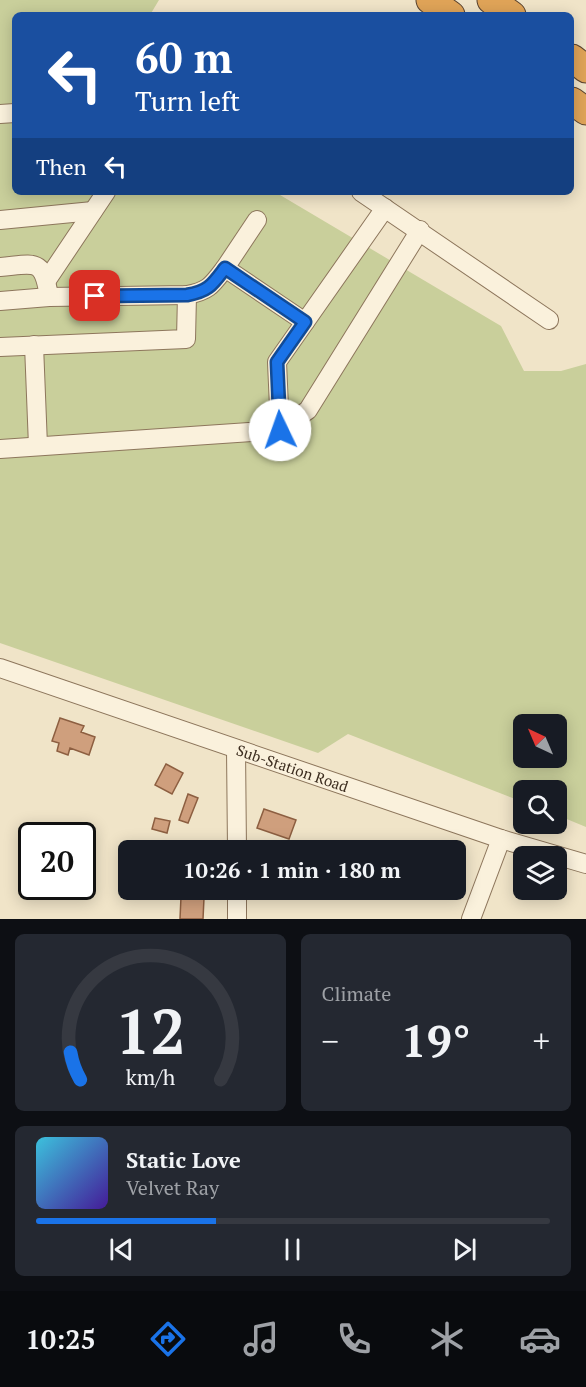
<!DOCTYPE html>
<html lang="en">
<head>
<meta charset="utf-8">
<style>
  :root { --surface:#171b24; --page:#242831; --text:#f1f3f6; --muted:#9ea1a6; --line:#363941; --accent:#1a73e8 }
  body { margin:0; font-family:"PT Serif",serif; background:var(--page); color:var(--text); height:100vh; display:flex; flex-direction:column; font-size:22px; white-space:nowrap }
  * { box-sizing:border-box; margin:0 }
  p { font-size:20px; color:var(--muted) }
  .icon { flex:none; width:33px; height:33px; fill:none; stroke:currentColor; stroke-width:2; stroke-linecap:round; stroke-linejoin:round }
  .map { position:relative; height:919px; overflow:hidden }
  .panel { display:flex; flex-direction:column; gap:15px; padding:15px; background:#0d0f14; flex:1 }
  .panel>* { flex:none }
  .banner { position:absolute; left:12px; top:12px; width:562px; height:183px; border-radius:9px; box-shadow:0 3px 15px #0003; background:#1a4fa0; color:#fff; overflow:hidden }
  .needle { width:39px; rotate:316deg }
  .buttons { position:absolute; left:513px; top:714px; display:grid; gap:12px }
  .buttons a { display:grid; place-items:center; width:54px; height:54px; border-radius:9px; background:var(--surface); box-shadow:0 3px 15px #0003; font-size:30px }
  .speed { position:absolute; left:18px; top:822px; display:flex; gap:12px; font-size:30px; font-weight:700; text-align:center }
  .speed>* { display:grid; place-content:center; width:78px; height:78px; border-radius:50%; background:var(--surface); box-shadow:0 3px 15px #0003; line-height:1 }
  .speed .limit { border:3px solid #111; border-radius:9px; background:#fff; color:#111 }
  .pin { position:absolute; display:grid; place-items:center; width:51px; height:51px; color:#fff; margin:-26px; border-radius:12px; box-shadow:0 3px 9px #0006 }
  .me { position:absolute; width:66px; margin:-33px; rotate:357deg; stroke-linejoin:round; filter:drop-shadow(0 0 4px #0008) }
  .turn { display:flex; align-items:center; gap:21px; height:126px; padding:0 24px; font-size:27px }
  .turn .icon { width:78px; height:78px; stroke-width:2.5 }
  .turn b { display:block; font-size:42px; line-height:51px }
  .then { display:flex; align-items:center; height:57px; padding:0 24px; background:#0003; gap:12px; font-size:22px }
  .big { font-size:45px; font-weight:800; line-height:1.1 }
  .panel .card { flex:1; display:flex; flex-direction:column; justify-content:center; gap:9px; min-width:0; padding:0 21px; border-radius:9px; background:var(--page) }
  .panel .dial { align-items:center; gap:0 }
  .dial svg { height:156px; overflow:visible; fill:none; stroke:var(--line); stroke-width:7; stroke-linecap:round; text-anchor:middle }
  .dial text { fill:var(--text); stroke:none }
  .song { display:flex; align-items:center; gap:18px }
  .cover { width:72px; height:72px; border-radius:9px; background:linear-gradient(135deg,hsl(190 70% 55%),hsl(260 70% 35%)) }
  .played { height:6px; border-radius:3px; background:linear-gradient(90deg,var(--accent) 35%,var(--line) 35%) }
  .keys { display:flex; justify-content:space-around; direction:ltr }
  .heat { display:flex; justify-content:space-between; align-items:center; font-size:33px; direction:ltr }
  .panel .tiles { flex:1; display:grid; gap:15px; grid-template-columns:1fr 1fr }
  .card:last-child { grid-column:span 2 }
  .trip { position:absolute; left:118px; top:840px; width:348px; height:60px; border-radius:9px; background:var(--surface); box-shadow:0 3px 15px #0003; font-weight:800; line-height:60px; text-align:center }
  .dock { display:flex; height:96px; justify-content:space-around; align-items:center; background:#090b0e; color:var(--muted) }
  .dock .icon { width:42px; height:42px }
  .dock .active { color:var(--accent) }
  .dock b { font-size:27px; color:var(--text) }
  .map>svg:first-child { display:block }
</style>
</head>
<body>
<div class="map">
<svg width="586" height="919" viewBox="0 0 586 919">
  <rect width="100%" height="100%" fill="#f0e4c8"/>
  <path fill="#c9cf9b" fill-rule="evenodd" d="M 0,0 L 159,0 L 150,15 L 15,15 L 15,192 L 275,192 L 501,326 L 524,371 L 561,371 L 586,364 L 586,827 L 557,815 L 556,790 L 524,790 L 523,802 L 348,734 L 318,753 L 0,643 ZM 524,724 L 556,724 L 556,758 L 524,758 Z"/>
  <path fill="#cf9f7d" stroke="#8d5f41" stroke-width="1.5" d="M 60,718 L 84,726 L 81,732 L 95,737 L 89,755 L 70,748 L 68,755 L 57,751 L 59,743 L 52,741 Z
    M 166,764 L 183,773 L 172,794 L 155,785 Z
    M 188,794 L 198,798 L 188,823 L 179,820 Z
    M 264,809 L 296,820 L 289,839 L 257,828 Z
    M 155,818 L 170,821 L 167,833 L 152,829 Z
    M 181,897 L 204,898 L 203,919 L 180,919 Z"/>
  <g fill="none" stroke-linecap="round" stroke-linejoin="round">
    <defs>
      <g id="minor">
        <path d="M 0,114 L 15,113"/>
        <path d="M 361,192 L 549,320"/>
        <path d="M 0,220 L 93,211"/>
        <path d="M 0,267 C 35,264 43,257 49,297 L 187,295 C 209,291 212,285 225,268 L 305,322"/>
        <path d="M 225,268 L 257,220"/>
        <path d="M 47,280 L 106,192"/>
        <path d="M 0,301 L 49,297"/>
        <path d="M 34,345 L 38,446"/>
        <path d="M 0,347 L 186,339 L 187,295"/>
        <path d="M 280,430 L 277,362 L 385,208"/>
        <path d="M 0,449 L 280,430 L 308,410 L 420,230"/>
        <path id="s1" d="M 0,668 L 501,839 L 586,864"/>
        <path d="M 236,749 L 237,850"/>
        <path d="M 237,890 L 237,919"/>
        <path d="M 471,919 L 501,839"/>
      </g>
      <path id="highway" d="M 430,0 L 451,15
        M 491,0 L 512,15
        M 572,58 L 586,69
        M 572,101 L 586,111"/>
    </defs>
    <use href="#minor" stroke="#8d765c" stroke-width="20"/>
    <use href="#highway" stroke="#5b4430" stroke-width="29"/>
    <use href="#minor" stroke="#faf1dc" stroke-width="18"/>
    <use href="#highway" stroke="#e0a458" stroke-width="27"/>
  </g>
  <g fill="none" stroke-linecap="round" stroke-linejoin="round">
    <defs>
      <path id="route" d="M 95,296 L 187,295 C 209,291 212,285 225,268 L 305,322 L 277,362 L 280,430"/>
    </defs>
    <use href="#route" stroke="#114b97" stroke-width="15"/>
    <use href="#route" stroke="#1a73e8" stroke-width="10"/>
  </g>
  <g text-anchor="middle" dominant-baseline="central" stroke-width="5" stroke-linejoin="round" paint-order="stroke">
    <g font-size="15" fill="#3d2e20" stroke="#f7eed8">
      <text stroke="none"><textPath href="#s1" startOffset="309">Sub-Station Road</textPath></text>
    </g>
  </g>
</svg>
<div class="buttons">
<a><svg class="needle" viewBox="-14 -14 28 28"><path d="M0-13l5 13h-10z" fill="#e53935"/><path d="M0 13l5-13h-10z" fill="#9ea1a6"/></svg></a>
<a><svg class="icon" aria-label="search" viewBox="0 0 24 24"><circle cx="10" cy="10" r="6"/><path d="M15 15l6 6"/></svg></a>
<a><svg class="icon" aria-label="layers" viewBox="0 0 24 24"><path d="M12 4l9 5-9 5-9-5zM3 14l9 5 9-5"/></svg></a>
</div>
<div class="speed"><div class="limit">20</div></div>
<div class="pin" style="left:95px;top:296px;background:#d93025"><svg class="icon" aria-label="arrive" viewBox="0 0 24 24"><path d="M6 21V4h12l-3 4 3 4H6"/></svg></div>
<svg class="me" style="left:280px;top:430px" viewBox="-20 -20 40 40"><circle r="19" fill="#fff"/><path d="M0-13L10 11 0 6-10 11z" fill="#1a73e8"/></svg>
<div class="trip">10:26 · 1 min · 180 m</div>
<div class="banner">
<div class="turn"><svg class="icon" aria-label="left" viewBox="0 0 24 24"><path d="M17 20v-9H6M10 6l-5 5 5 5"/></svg><div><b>60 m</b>Turn left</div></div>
<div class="then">Then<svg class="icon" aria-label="left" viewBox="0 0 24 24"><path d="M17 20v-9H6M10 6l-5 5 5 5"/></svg></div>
</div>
</div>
<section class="panel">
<div class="tiles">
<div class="card dial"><svg viewBox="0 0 100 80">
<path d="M14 69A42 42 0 1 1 86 69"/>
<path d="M14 69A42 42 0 0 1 9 55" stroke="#1a73e8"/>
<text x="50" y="56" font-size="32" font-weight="700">12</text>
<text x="50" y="72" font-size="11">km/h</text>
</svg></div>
<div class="card"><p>Climate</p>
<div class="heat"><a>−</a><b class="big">19°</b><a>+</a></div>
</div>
<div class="card">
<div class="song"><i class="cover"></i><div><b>Static Love</b><p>Velvet Ray</p></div></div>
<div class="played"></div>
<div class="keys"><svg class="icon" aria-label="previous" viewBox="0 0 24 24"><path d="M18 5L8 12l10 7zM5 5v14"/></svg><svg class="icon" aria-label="pause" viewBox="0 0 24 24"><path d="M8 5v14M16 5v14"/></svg><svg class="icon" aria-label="next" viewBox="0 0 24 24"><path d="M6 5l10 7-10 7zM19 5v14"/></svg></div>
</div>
</div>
</section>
<nav class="dock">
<b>10:25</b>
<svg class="icon active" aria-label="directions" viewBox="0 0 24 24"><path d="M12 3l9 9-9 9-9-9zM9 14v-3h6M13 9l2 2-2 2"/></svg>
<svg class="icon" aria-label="music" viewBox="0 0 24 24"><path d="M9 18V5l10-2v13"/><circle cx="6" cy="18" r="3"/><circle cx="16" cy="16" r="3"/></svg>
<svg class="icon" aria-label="phone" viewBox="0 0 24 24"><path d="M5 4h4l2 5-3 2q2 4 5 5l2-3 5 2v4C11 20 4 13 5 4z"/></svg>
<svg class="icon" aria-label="climate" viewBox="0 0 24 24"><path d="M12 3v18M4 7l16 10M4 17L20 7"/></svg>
<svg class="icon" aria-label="car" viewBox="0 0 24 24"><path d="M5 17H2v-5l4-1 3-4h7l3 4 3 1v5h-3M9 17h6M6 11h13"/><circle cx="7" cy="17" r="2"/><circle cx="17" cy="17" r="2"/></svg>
</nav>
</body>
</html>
